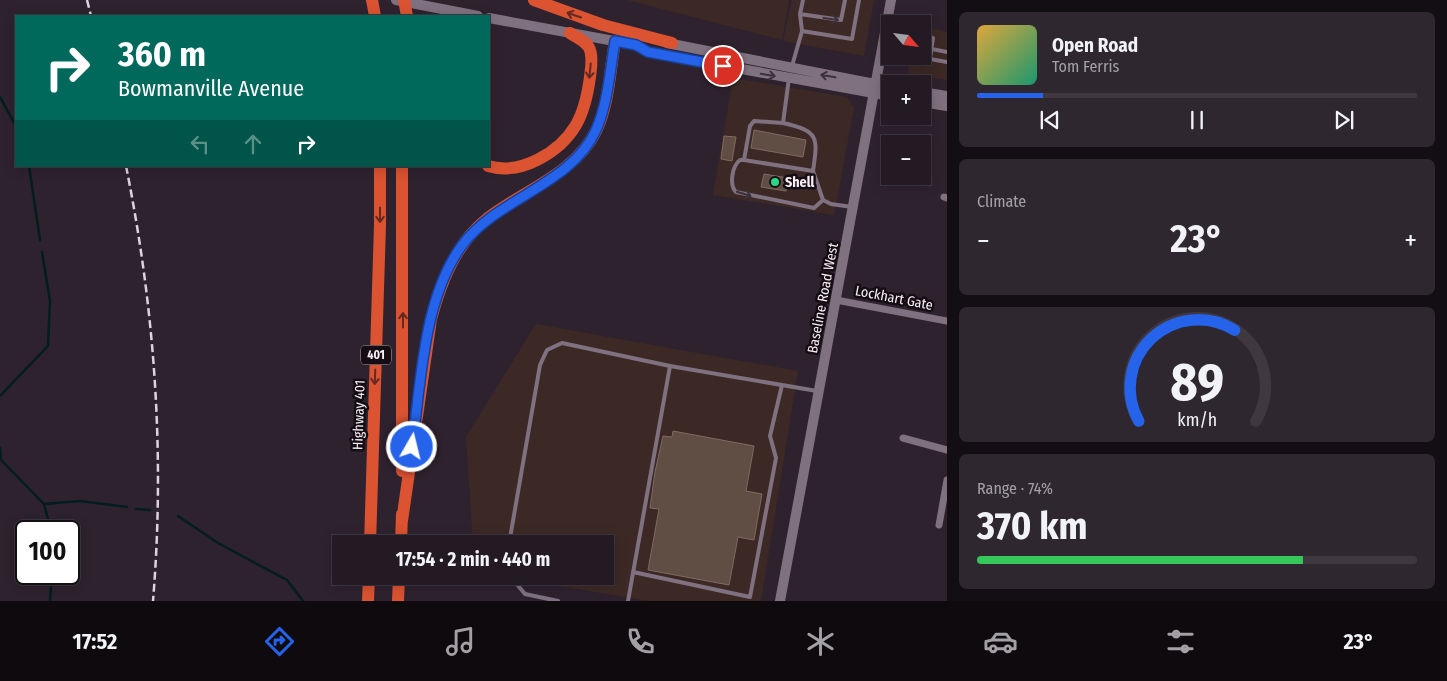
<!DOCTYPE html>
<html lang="en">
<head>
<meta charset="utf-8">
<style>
  :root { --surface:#231a23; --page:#2f2730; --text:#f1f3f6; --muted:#a3a1a6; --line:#403841; --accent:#2563eb }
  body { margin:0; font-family:"Fira Sans Condensed",sans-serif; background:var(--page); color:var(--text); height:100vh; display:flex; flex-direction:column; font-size:19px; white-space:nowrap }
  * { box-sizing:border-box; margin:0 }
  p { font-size:16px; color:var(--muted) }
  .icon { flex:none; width:28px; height:28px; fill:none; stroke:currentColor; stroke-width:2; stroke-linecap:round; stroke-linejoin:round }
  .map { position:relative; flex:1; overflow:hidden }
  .details { display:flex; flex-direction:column; gap:12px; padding:12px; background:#130e13; width:500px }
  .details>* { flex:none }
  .top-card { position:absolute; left:15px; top:15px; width:475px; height:152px; border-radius:0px; box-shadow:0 2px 12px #0003,0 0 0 1px var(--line); background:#00695c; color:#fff; overflow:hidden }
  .needle { width:32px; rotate:118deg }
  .fabs { position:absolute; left:881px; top:15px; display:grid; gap:10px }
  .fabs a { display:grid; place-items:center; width:50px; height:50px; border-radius:0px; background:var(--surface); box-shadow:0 2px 12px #0003,0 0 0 1px var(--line); font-size:25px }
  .speed { position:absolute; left:15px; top:520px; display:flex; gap:10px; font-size:25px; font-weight:700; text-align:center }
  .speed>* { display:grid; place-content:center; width:65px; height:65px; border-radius:50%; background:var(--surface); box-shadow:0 2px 12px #0003,0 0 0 1px var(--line); line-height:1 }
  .speed .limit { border:2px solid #111; border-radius:8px; background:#fff; color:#111 }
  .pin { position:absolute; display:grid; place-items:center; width:42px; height:42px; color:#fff; margin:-21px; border:2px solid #fff; border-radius:50%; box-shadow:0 1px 5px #0007 }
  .me { position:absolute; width:55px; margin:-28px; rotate:8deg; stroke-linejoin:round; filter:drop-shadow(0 0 4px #0008) }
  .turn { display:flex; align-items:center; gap:18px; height:105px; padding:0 20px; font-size:22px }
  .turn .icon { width:65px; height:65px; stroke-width:2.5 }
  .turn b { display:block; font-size:35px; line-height:42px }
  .lanes { display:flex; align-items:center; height:48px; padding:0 20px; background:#0003; justify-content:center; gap:25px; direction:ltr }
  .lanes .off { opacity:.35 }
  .big { font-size:38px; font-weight:700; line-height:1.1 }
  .details .tile { flex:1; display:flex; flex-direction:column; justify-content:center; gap:8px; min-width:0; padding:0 18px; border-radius:8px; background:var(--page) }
  .details .dial { align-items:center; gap:0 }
  .dial svg { height:130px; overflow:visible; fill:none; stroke:var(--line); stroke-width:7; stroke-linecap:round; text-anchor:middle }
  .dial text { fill:var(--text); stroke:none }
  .song { display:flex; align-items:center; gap:15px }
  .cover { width:60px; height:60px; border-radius:8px; background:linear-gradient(135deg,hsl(40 70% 55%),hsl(160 70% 35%)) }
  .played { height:5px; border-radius:2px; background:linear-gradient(90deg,var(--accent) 15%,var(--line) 15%) }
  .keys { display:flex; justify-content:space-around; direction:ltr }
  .heat { display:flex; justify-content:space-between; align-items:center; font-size:28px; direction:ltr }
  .charge { height:8px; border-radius:4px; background:linear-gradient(90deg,#34c759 74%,var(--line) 0) }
  .trip { position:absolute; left:332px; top:535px; width:282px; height:50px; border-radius:0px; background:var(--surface); box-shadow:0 2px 12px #0003,0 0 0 1px var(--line); font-weight:700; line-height:50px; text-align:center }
  .menu { display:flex; height:80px; justify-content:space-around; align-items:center; background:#0e0a0e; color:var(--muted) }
  .menu .icon { width:35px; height:35px }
  .menu .selected { color:var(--accent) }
  .menu b { font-size:22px; color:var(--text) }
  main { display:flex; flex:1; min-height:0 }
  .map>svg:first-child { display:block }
</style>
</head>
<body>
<main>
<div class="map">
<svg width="947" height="601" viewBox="0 0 947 601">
  <rect width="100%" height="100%" fill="#2f222f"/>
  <path fill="#3c2926" d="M 627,0 L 789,0 L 782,40 Z
    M 792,0 L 874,0 L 864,56 L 783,41 Z
    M 923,26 L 947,32 L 947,80 L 909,73 L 908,56 L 922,56 Z
    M 733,78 L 847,97 L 854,108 L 834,215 L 713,195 Z
    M 536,324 L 798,371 L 761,601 L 650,601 L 498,576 L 606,576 L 606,544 L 473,544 L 466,437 Z"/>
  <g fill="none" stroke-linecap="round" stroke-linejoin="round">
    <path stroke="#021d20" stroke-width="2.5" d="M 0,97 L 16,126
      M 29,166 L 40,240
      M 0,396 L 48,346 L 50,301 L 42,252
      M 0,448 L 1,460 L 44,504 L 51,531
      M 44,504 L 80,501 L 127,507
      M 136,509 L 150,510
      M 178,516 L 218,543 L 287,580 L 303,601
      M 50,601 L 52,574"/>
  </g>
  <path fill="#604e44" stroke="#7e6a60" d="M 754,130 L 806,140 L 803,157 L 751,148 Z
    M 724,136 L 736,137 L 732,161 L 721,159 Z
    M 764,174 L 788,178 L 786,191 L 761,187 Z
    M 673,431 L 754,446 L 746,491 L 762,494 L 754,540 L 738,537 L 729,585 L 648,570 L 659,509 L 650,508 L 655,472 L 663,436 L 672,437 Z"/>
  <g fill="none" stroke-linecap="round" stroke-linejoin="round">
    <path stroke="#807180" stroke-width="4" d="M 800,14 L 841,20 L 845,0
      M 802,31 L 852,39 L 859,0
      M 922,35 L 933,38 L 930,59 L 947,62
      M 932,49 L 947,52
      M 792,66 L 802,31 L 800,14 L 803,0
      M 789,78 L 783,123 L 754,121 L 750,126 L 744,160 L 813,171 L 823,200 L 831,204 L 852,207
      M 783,123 C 819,131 818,137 813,171
      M 744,160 L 740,160 C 732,166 729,185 736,192 L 814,208 L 823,200
      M 509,544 L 540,365 L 547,350 L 562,343 L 670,366
      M 633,572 L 750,597 L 776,458 L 770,436 L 782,385
      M 510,576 L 525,594 L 558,601
      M 628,601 L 670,366 L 817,391"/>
    <path stroke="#807180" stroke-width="7" d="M 944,197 L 947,198
      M 836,300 L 947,321
      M 903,438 L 947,450
      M 939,525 L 947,480"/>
    <path stroke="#807180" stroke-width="10" d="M 396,0 L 478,16
      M 489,18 L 636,45 L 648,52 L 890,96
      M 667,43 L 890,87
      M 922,92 L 947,96
      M 922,102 L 947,106
      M 780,601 L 891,0"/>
    <path stroke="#db5331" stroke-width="12" d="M 372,0 L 375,16
      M 404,0 L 407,16
      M 534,0 L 603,25 L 672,43
      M 402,166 L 402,471
      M 488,166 C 521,176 560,152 576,125 C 584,111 588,92 590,77 C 591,69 593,58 590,50 C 587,41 577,38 570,33
      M 402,521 L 431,319 C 441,281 456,243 488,218 C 524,190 575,174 596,131 C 609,104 610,70 615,41
      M 370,544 L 380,225 L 380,166
      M 401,544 L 402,514
      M 368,601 L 369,576
      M 398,601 L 399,576"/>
    <path stroke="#ddd3dc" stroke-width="2.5" stroke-dasharray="8 4" stroke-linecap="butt" d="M 87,0 L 91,16
      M 126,166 C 155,310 165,455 153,601"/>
  </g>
  <defs><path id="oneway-shaft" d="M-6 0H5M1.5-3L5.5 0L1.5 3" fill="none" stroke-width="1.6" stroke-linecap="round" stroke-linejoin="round" transform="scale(1.25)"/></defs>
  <g stroke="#642a20">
    <use href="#oneway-shaft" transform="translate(574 15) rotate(-161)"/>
    <use href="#oneway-shaft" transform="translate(590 71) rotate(96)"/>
    <use href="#oneway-shaft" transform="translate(380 215) rotate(90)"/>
    <use href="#oneway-shaft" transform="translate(403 320) rotate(-90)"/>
    <use href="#oneway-shaft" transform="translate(375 377) rotate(92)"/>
  </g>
  <g stroke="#3a313a">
    <use href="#oneway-shaft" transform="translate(831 19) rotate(8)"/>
    <use href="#oneway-shaft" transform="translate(768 75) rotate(10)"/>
    <use href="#oneway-shaft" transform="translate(828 76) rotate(-170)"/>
    <use href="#oneway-shaft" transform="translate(744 194) rotate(17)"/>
  </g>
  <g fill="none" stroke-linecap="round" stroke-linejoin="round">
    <defs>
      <path id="route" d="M 412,447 C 421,383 423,297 463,244 C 498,198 572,184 596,130 C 608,103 610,70 615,41 L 636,45 L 648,52 L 723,66"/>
    </defs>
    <use href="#route" stroke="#184099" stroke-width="12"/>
    <use href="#route" stroke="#2563eb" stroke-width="9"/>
  </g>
  <circle fill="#27d885" stroke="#140e14" stroke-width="2" cx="775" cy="182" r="5"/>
  <g text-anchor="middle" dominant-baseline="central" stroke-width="5" stroke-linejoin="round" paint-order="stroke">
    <rect fill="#140e14" stroke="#b4acb3" stroke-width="1" x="361" y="345.5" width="30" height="19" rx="4"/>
    <g font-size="12" font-weight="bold" fill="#f8eff7">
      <text x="376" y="355">401</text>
    </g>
    <g font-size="14" font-weight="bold" fill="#f8eff7" stroke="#140e14" text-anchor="start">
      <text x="785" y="182">Shell</text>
    </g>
    <g font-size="14" fill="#f8eff7" stroke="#140e14">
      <text transform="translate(823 298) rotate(-79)">Baseline Road West</text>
      <text transform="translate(894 298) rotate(11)">Lockhart Gate</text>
      <text transform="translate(359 415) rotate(-88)">Highway 401</text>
    </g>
  </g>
</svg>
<div class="fabs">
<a><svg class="needle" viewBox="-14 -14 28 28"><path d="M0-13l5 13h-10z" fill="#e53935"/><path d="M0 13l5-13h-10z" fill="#a3a1a6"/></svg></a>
<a>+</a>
<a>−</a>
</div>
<div class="speed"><div class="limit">100</div></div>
<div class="pin" style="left:723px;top:66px;background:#d93025"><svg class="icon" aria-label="arrive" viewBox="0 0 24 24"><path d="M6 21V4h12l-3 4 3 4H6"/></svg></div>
<svg class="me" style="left:412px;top:447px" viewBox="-20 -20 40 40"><circle r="17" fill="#2563eb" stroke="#fff" stroke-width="3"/><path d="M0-11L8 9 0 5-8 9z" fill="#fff"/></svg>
<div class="trip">17:54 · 2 min · 440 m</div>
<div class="top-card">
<div class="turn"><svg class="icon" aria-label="right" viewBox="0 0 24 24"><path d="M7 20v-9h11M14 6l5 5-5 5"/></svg><div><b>360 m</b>Bowmanville Avenue</div></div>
<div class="lanes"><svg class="icon off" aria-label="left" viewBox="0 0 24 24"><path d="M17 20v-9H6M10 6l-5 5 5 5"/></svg><svg class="icon off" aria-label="ahead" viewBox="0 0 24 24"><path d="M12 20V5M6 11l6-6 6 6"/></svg><svg class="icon" aria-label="right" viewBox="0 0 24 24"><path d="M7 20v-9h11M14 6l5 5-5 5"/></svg></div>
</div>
</div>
<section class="details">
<div class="tile">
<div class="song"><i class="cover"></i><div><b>Open Road</b><p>Tom Ferris</p></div></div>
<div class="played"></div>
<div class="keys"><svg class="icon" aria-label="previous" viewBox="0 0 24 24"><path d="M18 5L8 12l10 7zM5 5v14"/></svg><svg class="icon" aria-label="pause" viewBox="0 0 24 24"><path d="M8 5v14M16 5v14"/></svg><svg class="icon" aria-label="next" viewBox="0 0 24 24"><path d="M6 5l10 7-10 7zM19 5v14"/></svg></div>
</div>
<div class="tile"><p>Climate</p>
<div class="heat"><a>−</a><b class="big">23°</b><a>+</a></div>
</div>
<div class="tile dial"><svg viewBox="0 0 100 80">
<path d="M14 69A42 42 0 1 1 86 69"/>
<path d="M14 69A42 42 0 0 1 73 13" stroke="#2563eb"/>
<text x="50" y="56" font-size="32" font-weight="700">89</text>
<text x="50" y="72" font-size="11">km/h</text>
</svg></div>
<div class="tile"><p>Range · 74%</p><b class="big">370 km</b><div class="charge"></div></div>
</section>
</main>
<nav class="menu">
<b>17:52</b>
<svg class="icon selected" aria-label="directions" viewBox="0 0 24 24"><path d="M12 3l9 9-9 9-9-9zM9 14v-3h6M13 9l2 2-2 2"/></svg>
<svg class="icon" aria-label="music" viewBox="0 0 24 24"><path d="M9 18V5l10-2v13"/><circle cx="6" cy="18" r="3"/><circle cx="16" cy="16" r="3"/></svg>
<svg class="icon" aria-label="phone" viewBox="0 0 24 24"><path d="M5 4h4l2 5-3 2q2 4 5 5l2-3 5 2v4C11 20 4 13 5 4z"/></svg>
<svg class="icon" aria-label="climate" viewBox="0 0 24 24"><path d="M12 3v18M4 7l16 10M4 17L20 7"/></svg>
<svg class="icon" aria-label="car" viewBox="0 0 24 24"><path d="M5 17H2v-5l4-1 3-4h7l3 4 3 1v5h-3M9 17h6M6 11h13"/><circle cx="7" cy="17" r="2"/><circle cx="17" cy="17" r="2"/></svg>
<svg class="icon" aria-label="filters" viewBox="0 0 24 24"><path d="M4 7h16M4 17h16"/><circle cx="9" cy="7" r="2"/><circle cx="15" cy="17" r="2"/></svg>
<b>23°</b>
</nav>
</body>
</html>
